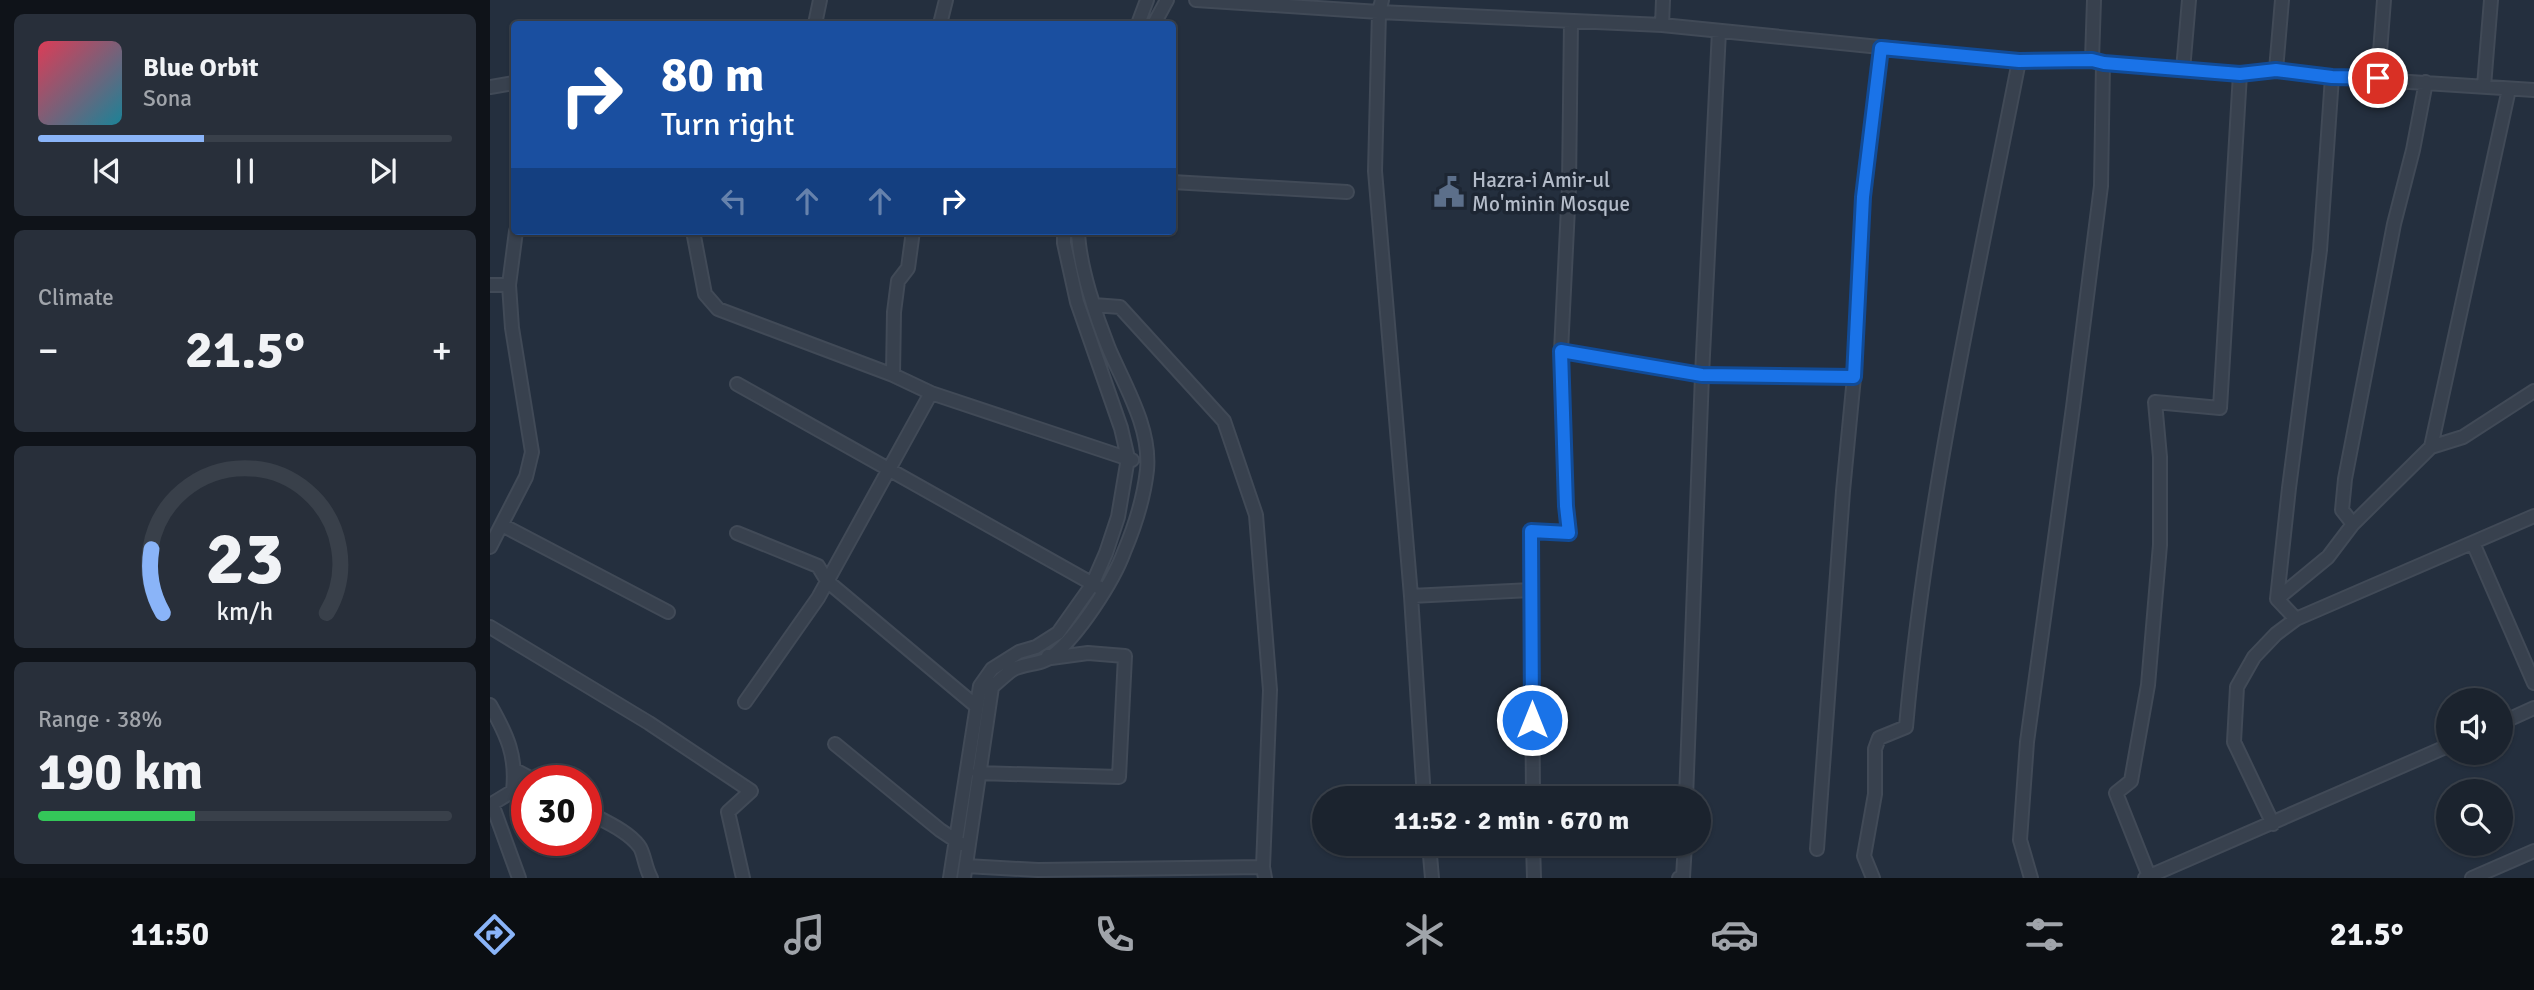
<!DOCTYPE html>
<html lang="en">
<head>
<meta charset="utf-8">
<style>
  :root { --surface:#1b232e; --page:#282f3a; --text:#f1f3f6; --muted:#a0a4aa; --line:#39404a; --accent:#8ab4f8 }
  body { margin:0; font-family:Signika,sans-serif; background:var(--page); color:var(--text); height:100vh; display:flex; flex-direction:column; font-size:26px; white-space:nowrap }
  * { box-sizing:border-box; margin:0 }
  p { font-size:23px; color:var(--muted) }
  .icon { flex:none; width:38px; height:38px; fill:none; stroke:currentColor; stroke-width:2; stroke-linecap:round; stroke-linejoin:round }
  .map { position:relative; flex:1; overflow:hidden }
  .panel { display:flex; flex-direction:column; gap:14px; padding:14px; background:#0f1319; width:490px }
  .panel>* { flex:none }
  .banner { position:absolute; left:21px; top:21px; width:665px; height:214px; border-radius:7px; box-shadow:0 2px 5px #0004,0 0 0 2px var(--line); background:#1a4fa0; color:#fff; overflow:hidden }
  .buttons { position:absolute; left:1946px; top:688px; display:grid; gap:14px }
  .buttons a { display:grid; place-items:center; width:77px; height:77px; border-radius:50%; background:var(--surface); box-shadow:0 2px 5px #0004,0 0 0 2px var(--line); font-size:35px }
  .speed { position:absolute; left:21px; top:765px; display:flex; gap:14px; font-size:35px; font-weight:700; text-align:center }
  .speed>* { display:grid; place-content:center; width:91px; height:91px; border-radius:50%; background:var(--surface); box-shadow:0 2px 5px #0004,0 0 0 2px var(--line); line-height:1 }
  .speed .limit { border:10px solid #d22; background:#fff; color:#111 }
  .pin { position:absolute; display:grid; place-items:center; width:60px; height:60px; color:#fff; margin:-30px; border:4px solid #fff; border-radius:50%; box-shadow:0 2px 7px #0007 }
  .me { position:absolute; width:77px; margin:-38px; rotate:0deg; stroke-linejoin:round; filter:drop-shadow(0 0 5px #0008) }
  .turn { display:flex; align-items:center; gap:24px; height:147px; padding:0 35px; font-size:32px }
  .turn .icon { width:91px; height:91px; stroke-width:2.5 }
  .turn b { display:block; font-size:49px; line-height:60px }
  .lanes { display:flex; align-items:center; height:66px; padding:0 35px; background:#0003; justify-content:center; gap:35px; direction:ltr }
  .lanes .off { opacity:.35 }
  .big { font-size:52px; font-weight:700; line-height:1.1 }
  .panel .widget { flex:1; display:flex; flex-direction:column; justify-content:center; gap:10px; min-width:0; padding:0 24px; border-radius:10px; background:var(--page) }
  .panel .dial { align-items:center; gap:0 }
  .dial svg { height:182px; overflow:visible; fill:none; stroke:var(--line); stroke-width:7; stroke-linecap:round; text-anchor:middle }
  .dial text { fill:var(--text); stroke:none }
  .song { display:flex; align-items:center; gap:21px }
  .cover { width:84px; height:84px; border-radius:10px; background:linear-gradient(135deg,hsl(350 70% 55%),hsl(190 70% 35%)) }
  .played { height:7px; border-radius:4px; background:linear-gradient(90deg,var(--accent) 40%,var(--line) 40%) }
  .keys { display:flex; justify-content:space-around; direction:ltr }
  .heat { display:flex; justify-content:space-between; align-items:center; font-size:38px; direction:ltr }
  .charge { height:10px; border-radius:5px; background:linear-gradient(90deg,#34c759 38%,var(--line) 0) }
  .trip { position:absolute; left:822px; top:786px; width:399px; height:70px; border-radius:35px; background:var(--surface); box-shadow:0 2px 5px #0004,0 0 0 2px var(--line); font-weight:700; line-height:70px; text-align:center }
  .tab-bar { display:flex; height:112px; justify-content:space-around; align-items:center; background:#0b0e12; color:var(--muted) }
  .tab-bar .icon { width:49px; height:49px }
  .tab-bar .active { color:var(--accent) }
  .tab-bar b { font-size:32px; color:var(--text) }
  main { display:flex; flex:1; min-height:0 }
  .map>svg:first-child { display:block }
</style>
</head>
<body>
<main>
<section class="panel">
<div class="widget">
<div class="song"><i class="cover"></i><div><b>Blue Orbit</b><p>Sona</p></div></div>
<div class="played"></div>
<div class="keys"><svg class="icon" aria-label="previous" viewBox="0 0 24 24"><path d="M18 5L8 12l10 7zM5 5v14"/></svg><svg class="icon" aria-label="pause" viewBox="0 0 24 24"><path d="M8 5v14M16 5v14"/></svg><svg class="icon" aria-label="next" viewBox="0 0 24 24"><path d="M6 5l10 7-10 7zM19 5v14"/></svg></div>
</div>
<div class="widget"><p>Climate</p>
<div class="heat"><a>−</a><b class="big">21.5°</b><a>+</a></div>
</div>
<div class="widget dial"><svg viewBox="0 0 100 80">
<path d="M14 69A42 42 0 1 1 86 69"/>
<path d="M14 69A42 42 0 0 1 9 41" stroke="#8ab4f8"/>
<text x="50" y="56" font-size="32" font-weight="700">23</text>
<text x="50" y="72" font-size="11">km/h</text>
</svg></div>
<div class="widget"><p>Range · 38%</p><b class="big">190 km</b><div class="charge"></div></div>
</section>
<div class="map">
<svg width="2044" height="878" viewBox="0 0 2044 878">
  <rect width="100%" height="100%" fill="#242f3e"/>
  <g fill="none" stroke-linecap="round" stroke-linejoin="round">
    <defs>
      <path id="street" d="M 706,0 L 889,12 L 1172,25 L 1529,61 L 1602,60 L 1613,63 L 1750,74 L 1786,70 L 1842,77 L 2044,90
        M 892,0 L 889,12 L 885,171 L 921,596 L 934,798
        M 325,24 L 330,0
        M 450,24 L 456,0
        M 648,24 L 657,0
        M 664,24 L 677,0
        M 1172,25 L 1173,0
        M 1602,60 L 1604,0
        M 1693,70 L 1699,0
        M 1786,70 L 1792,0
        M 1888,78 L 1894,0
        M 1994,86 L 2001,0
        M 0,87 L 24,83
        M 682,182 L 857,192
        M 203,231 L 215,294 L 228,309 L 403,375 L 441,393 L 642,460
        M 0,285 L 19,285
        M 604,305 L 630,307 L 734,421 L 766,515 L 780,690 L 773,867 L 775,878
        M 1071,351 L 1212,375 L 1364,377
        M 403,375 L 404,312 L 408,281 L 418,268 L 423,231
        M 247,384 L 610,588
        M 1941,447 L 2019,89
        M 1863,524 L 1852,510 L 1855,479 L 1904,224 L 1923,150 L 1936,82
        M 12,525 L 178,612
        M 247,533 L 328,566 L 337,581 L 486,706
        M 1983,543 L 2044,683
        M 0,547 L 36,477 L 42,452 L 22,328 L 19,285 L 26,231
        M 921,596 L 1041,590
        M 1787,599 L 1838,557 L 1863,524 L 1941,447 L 1973,437 L 2044,391
        M 1806,619 L 1787,599 L 1799,488 L 1830,250 L 1842,77
        M 0,627 L 159,723 L 261,791 L 238,812 L 253,878
        M 255,702 L 328,598 L 441,393
        M 0,705 C 17,735 27,756 23,791 L 0,805
        M 2011,723 L 2044,708
        M 345,744 L 450,830 L 471,844
        M 25,770 L 44,780
        M 488,773 L 629,777 L 635,656 L 598,653 L 561,658 L 558,656
        M 1043,798 L 1041,531 L 1079,532 L 1076,506 L 1071,351 L 1079,187 L 1081,21
        M 1196,798 L 1212,375 L 1229,31
        M 2,804 L 29,878
        M 96,811 C 113,821 137,830 149,846 C 154,852 155,868 161,878
        M 1783,824 L 1744,742 L 1747,687 L 1764,657 L 1786,634 L 1806,619 L 2044,516
        M 939,844 L 942,878
        M 1043,844 L 1044,878
        M 1327,849 L 1353,491 L 1364,377 L 1373,197 L 1391,48
        M 476,866 L 548,870 L 773,867
        M 1659,876 L 1626,793 L 1641,781 L 1658,685 L 1670,545 L 1670,457 L 1665,402 L 1730,408 L 1750,74
        M 460,878 L 490,686 L 502,669 L 529,652 L 546,647 L 568,633 L 602,585 L 616,553 L 628,517 L 638,458 L 631,428 L 587,302 L 574,243 L 574,231
        M 474,878 L 502,687 C 508,682 515,675 522,670 C 534,663 552,665 562,656 C 588,636 623,582 634,552 C 645,526 654,497 657,470 C 661,428 635,386 619,349 C 606,317 589,265 588,231
        M 1189,878 L 1193,877 L 1195,844
        M 1383,878 L 1374,856 L 1385,794 L 1385,749 L 1389,738 L 1416,727 C 1436,502 1486,281 1529,61
        M 1541,878 L 1530,840 L 1537,742 L 1583,407 L 1611,186 L 1613,63
        M 1655,878 L 1958,746
        M 1982,878 L 2044,851"/>
    </defs>
    <use href="#street" stroke="#414a57" stroke-width="16"/>
    <use href="#street" stroke="#38414e" stroke-width="12"/>
  </g>
  <g fill="none" stroke-linecap="round" stroke-linejoin="round">
    <defs>
      <path id="route" d="M 1042,720 L 1041,531 L 1079,533 L 1076,506 L 1071,351 L 1212,375 L 1364,377 L 1373,197 L 1391,48 L 1529,61 L 1602,60 L 1614,63 L 1750,74 L 1786,70 L 1842,77 L 1888,78"/>
    </defs>
    <use href="#route" stroke="#114b97" stroke-width="18"/>
    <use href="#route" stroke="#1a73e8" stroke-width="12"/>
  </g>
  <defs>
    <symbol id="civic-bare" viewBox="-9 -9 18 18"><path d="M-.6-6.5H3V-4.5H.6V-3L4-1V1h2V6H-6V1h2V-1L-.6-3ZM-1.2 2.5V6h2.4V2.5Z" fill="#5c6f8a" stroke="#1d2633" stroke-width="2.5" paint-order="stroke"/></symbol>
  </defs>
  <g fill-rule="evenodd">
    <use href="#civic-bare" x="937" y="170" width="44" height="44"/>
  </g>
  <g text-anchor="middle" dominant-baseline="central" stroke-width="7" stroke-linejoin="round" paint-order="stroke">
    <g font-size="21" fill="#b4bcc9" stroke="#1d2633" text-anchor="start">
      <text x="982" y="180">Hazra-i Amir-ul<tspan x="982" dy="24">Mo'minin Mosque</tspan></text>
    </g>
  </g>
</svg>
<div class="buttons">
<a><svg class="icon" aria-label="sound" viewBox="0 0 24 24"><path d="M4 9h4l5-4v14l-5-4H4zM17 9q2 3 0 6"/></svg></a>
<a><svg class="icon" aria-label="search" viewBox="0 0 24 24"><circle cx="10" cy="10" r="6"/><path d="M15 15l6 6"/></svg></a>
</div>
<div class="speed"><div class="limit">30</div></div>
<div class="pin" style="left:1888px;top:78px;background:#d93025"><svg class="icon" aria-label="arrive" viewBox="0 0 24 24"><path d="M6 21V4h12l-3 4 3 4H6"/></svg></div>
<svg class="me" style="left:1042px;top:720px" viewBox="-20 -20 40 40"><circle r="17" fill="#1a73e8" stroke="#fff" stroke-width="3"/><path d="M0-11L8 9 0 5-8 9z" fill="#fff"/></svg>
<div class="trip">11:52 · 2 min · 670 m</div>
<div class="banner">
<div class="turn"><svg class="icon" aria-label="right" viewBox="0 0 24 24"><path d="M7 20v-9h11M14 6l5 5-5 5"/></svg><div><b>80 m</b>Turn right</div></div>
<div class="lanes"><svg class="icon off" aria-label="left" viewBox="0 0 24 24"><path d="M17 20v-9H6M10 6l-5 5 5 5"/></svg><svg class="icon off" aria-label="ahead" viewBox="0 0 24 24"><path d="M12 20V5M6 11l6-6 6 6"/></svg><svg class="icon off" aria-label="ahead" viewBox="0 0 24 24"><path d="M12 20V5M6 11l6-6 6 6"/></svg><svg class="icon" aria-label="right" viewBox="0 0 24 24"><path d="M7 20v-9h11M14 6l5 5-5 5"/></svg></div>
</div>
</div>
</main>
<nav class="tab-bar">
<b>11:50</b>
<svg class="icon active" aria-label="directions" viewBox="0 0 24 24"><path d="M12 3l9 9-9 9-9-9zM9 14v-3h6M13 9l2 2-2 2"/></svg>
<svg class="icon" aria-label="music" viewBox="0 0 24 24"><path d="M9 18V5l10-2v13"/><circle cx="6" cy="18" r="3"/><circle cx="16" cy="16" r="3"/></svg>
<svg class="icon" aria-label="phone" viewBox="0 0 24 24"><path d="M5 4h4l2 5-3 2q2 4 5 5l2-3 5 2v4C11 20 4 13 5 4z"/></svg>
<svg class="icon" aria-label="climate" viewBox="0 0 24 24"><path d="M12 3v18M4 7l16 10M4 17L20 7"/></svg>
<svg class="icon" aria-label="car" viewBox="0 0 24 24"><path d="M5 17H2v-5l4-1 3-4h7l3 4 3 1v5h-3M9 17h6M6 11h13"/><circle cx="7" cy="17" r="2"/><circle cx="17" cy="17" r="2"/></svg>
<svg class="icon" aria-label="filters" viewBox="0 0 24 24"><path d="M4 7h16M4 17h16"/><circle cx="9" cy="7" r="2"/><circle cx="15" cy="17" r="2"/></svg>
<b>21.5°</b>
</nav>
</body>
</html>
